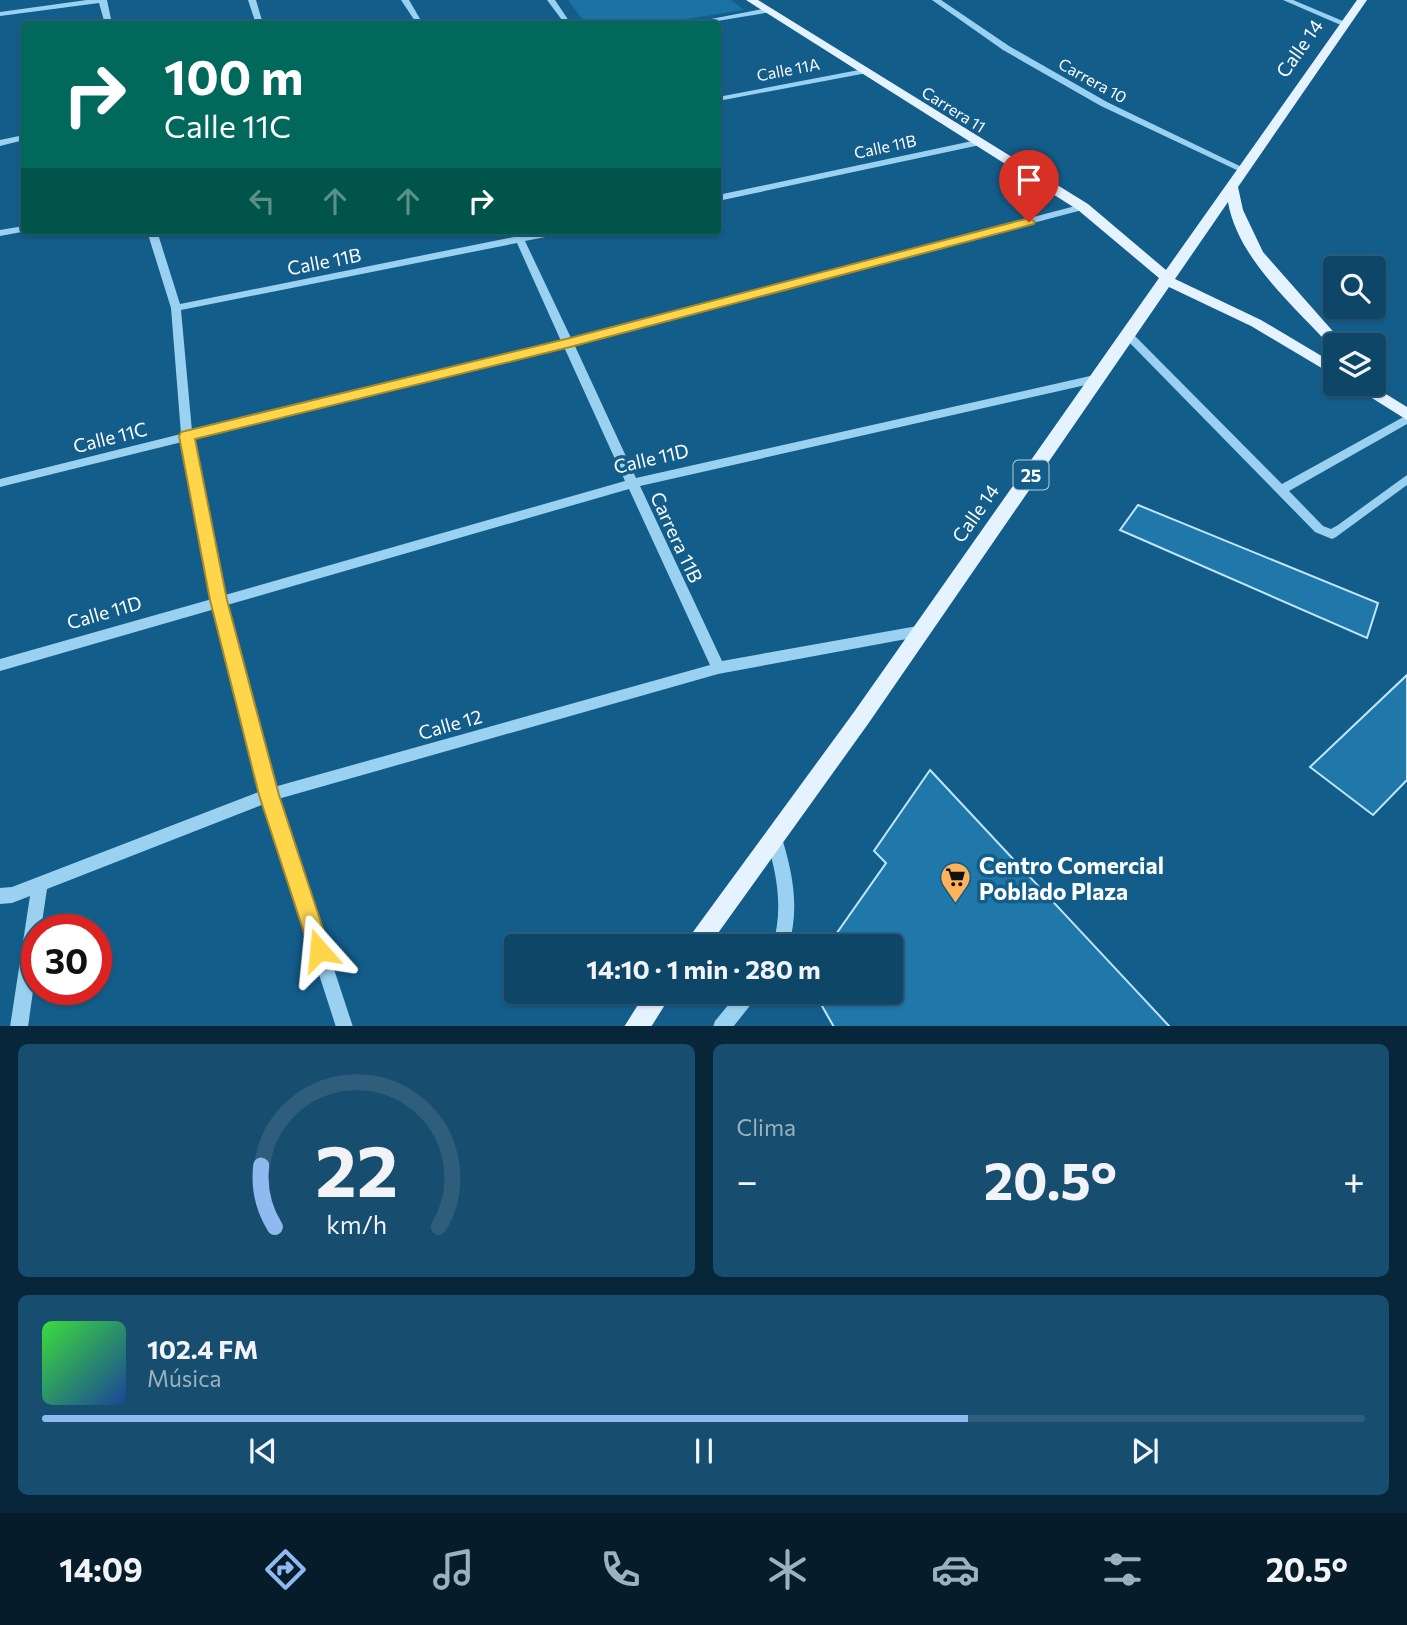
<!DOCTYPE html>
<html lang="es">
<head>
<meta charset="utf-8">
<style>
  :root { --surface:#0e4668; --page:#174d6e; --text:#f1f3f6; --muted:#9bb1c0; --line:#2e5e7c; --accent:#90b9f0 }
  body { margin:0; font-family:Commissioner,sans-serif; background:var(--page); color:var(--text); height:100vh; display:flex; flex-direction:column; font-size:26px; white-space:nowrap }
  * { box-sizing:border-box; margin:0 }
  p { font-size:23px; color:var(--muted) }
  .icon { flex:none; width:38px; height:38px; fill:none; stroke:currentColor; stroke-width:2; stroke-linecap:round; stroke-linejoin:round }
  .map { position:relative; height:1026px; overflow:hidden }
  .drawer { display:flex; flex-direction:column; gap:18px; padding:18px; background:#082639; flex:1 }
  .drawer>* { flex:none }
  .top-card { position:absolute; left:21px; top:21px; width:700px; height:214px; border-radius:7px; box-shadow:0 2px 5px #0004,0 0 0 2px var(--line); background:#00695c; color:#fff; overflow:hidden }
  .buttons { position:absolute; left:1323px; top:256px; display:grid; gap:14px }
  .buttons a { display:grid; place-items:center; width:63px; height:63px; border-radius:7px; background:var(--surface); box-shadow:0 2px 5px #0004,0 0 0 2px var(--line); font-size:35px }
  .speed { position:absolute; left:21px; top:914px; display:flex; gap:14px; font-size:35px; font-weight:700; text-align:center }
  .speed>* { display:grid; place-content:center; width:91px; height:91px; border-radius:50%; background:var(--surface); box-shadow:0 2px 5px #0004,0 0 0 2px var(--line); line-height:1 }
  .speed .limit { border:10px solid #d22; background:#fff; color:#111 }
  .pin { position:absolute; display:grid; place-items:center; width:60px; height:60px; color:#fff; margin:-72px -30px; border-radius:50% 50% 50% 0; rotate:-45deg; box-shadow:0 0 7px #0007 }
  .pin .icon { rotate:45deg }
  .me { position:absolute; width:77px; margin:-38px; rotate:342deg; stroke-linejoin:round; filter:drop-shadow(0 0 5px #0008) }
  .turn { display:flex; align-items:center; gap:24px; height:147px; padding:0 28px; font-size:32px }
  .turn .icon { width:91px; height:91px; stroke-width:2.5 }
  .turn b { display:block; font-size:49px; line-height:60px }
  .lanes { display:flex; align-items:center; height:66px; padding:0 28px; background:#0003; justify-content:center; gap:35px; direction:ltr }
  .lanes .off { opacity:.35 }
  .big { font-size:52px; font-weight:700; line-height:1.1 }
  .drawer .tile { flex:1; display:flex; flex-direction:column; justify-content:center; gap:10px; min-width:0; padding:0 24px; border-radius:10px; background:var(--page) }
  .drawer .dial { align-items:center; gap:0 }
  .dial svg { height:182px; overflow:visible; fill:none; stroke:var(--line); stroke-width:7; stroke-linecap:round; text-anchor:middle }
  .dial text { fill:var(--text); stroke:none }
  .song { display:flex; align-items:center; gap:21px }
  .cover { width:84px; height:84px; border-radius:10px; background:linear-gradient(135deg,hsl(120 70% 55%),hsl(220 70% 35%)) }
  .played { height:7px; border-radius:4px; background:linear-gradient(90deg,var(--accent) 70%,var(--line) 70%) }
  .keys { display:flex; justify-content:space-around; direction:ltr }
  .heat { display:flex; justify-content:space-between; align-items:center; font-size:38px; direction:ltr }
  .drawer .tiles { flex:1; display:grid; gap:18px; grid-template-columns:1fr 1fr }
  .tile:last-child { grid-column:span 2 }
  .trip { position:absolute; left:504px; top:934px; width:399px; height:70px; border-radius:7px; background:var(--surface); box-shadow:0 2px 5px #0004,0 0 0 2px var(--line); font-weight:700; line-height:70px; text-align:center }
  .tabs { display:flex; height:112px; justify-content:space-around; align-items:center; background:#061c2a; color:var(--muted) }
  .tabs .icon { width:49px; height:49px }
  .tabs .selected { color:var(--accent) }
  .tabs b { font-size:32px; color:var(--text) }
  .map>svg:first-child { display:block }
</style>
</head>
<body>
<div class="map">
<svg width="1407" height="1027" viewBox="0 0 1407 1027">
  <rect width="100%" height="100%" fill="#135d8b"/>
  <path fill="#1b72a5" d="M 568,0 L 731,0 L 744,10 L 655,24 L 586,24 Z"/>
  <path fill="#2077aa" stroke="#c1e6fc" stroke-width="2" d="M 1138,505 L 1378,603 L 1367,638 L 1120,530 Z
    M 1407,675 L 1407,780 L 1373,815 L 1310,767 Z
    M 930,770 L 1170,1027 L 834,1027 L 814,992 L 891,992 L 891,947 L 827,947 L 886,863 L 874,851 Z"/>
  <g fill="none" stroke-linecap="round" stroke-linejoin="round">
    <path fill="#9ad1f0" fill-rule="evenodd" d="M 87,0 L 107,0 L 112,24 L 105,24 L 99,3 L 0,16 L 0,12 Z
      M 248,0 L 256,0 L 263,24 L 256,24 Z
      M 401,0 L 409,0 L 423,24 L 417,24 Z
      M 547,0 L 555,0 L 571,24 L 565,24 Z
      M 932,0 L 941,0 L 1009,46 L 1107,102 L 1248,170 L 1241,172 L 1101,106 L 1003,50 Z
      M 1283,0 L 1293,0 L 1350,24 L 1343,26 Z
      M 768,8 L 771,8 L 771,12 L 699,24 L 685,24 Z
      M 864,69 L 868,71 L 867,73 L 718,101 L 718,97 Z
      M 24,135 L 24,140 L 0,146 L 0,140 Z
      M 977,140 L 981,143 L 980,145 L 718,201 L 718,195 Z
      M 1083,204 L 1086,205 L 1086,209 L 574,344 L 636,478 L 1099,374 L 1103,375 L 1104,378 L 1103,381 L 1099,382 L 640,486 L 722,661 L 923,625 L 928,627 L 930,631 L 928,635 L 718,674 L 278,799 L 353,1027 L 336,1027 L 264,804 L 47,889 L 41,929 L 37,929 L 37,962 L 28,1027 L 10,1027 L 30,896 L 12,903 L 0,904 L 0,888 L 12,887 L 261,791 L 215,609 L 0,671 L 0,659 L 212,599 L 182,442 L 0,487 L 0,479 L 181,434 L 171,308 L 147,231 L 157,231 L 180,304 L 514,237 L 511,231 L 521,231 L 523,236 L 547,231 L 566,231 L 561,234 L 525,241 L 571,338 ZM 517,243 L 561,341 L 192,431 L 181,310 ZM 564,347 L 625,481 L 225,595 L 193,439 ZM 629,489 L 710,665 L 274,787 L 227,605 Z
      M 24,226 L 24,231 L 27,231 L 0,236 L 0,230 Z
      M 1129,333 L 1133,334 L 1282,484 L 1407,415 L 1407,424 L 1289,491 L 1323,526 L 1331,529 L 1338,525 L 1407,475 L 1407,485 L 1336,537 L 1332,539 L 1315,532 L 1125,338 L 1124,336 Z
      M 774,831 L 779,833 L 782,838 C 793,875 800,909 788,947 L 772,947 C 784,909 777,875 766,838 L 769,833 Z
      M 739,992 L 758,992 L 756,998 L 733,1027 L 713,1027 L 715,1021 Z"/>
    <path fill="#e4f3ff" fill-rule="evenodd" d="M 746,0 L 758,0 L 1088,204 L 1166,270 L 1357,0 L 1367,0 L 1238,187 L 1243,210 L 1263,252 L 1345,345 L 1335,345 L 1335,349 L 1333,349 C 1295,306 1238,260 1228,202 L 1175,279 L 1261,320 L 1335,364 L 1335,376 L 1251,326 L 1169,287 L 868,724 L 708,947 L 682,947 L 854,712 L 1159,278 L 1078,210 Z
      M 1348,383 L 1368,383 L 1407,407 L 1407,420 Z
      M 646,992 L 673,992 L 651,1027 L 624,1027 Z"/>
  </g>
  <path fill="#ffd54a" stroke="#a68a30" stroke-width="2" d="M 1029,218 L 1035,222 L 1034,224 L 570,347 L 195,439 L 227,600 L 279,795 L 330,950 L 327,957 L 319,960 L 312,957 L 259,795 L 210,600 L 179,436 L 181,432 L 570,338 Z"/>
  <defs>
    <symbol id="supermarket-pin" viewBox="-11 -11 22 30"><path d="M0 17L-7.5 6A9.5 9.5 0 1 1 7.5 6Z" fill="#ffb25a" stroke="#135d8b"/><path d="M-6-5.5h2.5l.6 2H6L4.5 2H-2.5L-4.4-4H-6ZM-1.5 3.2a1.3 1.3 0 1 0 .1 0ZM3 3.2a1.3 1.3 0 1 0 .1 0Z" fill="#111"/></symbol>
  </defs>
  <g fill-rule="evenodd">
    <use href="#supermarket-pin" x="938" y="860" width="35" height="47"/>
  </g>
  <g text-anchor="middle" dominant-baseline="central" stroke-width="7" stroke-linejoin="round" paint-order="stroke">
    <g font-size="16" fill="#fff" stroke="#135d8b">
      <text transform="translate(788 69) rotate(-11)">Calle 11A</text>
      <text transform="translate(1093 80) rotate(29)">Carrera 10</text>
      <text transform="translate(954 109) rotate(32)">Carrera 11</text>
      <text transform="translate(885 146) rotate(-12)">Calle 11B</text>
    </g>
    <rect fill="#135d8b" stroke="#b8cedc" stroke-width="2" x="1013.5" y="460.5" width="35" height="29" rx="5"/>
    <g font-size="18" font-weight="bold" fill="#fff">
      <text x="1031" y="475">25</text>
    </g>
    <g font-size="19" fill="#fff" stroke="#135d8b">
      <text transform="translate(1299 48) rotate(-55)">Calle 14</text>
      <text transform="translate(324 261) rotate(-11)">Calle 11B</text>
      <text transform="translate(110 437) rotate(-14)">Calle 11C</text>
      <text transform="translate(651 458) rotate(-13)">Calle 11D</text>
      <text transform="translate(975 513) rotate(-55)">Calle 14</text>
      <text transform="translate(677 537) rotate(65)">Carrera 11B</text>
      <text transform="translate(104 612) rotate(-16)">Calle 11D</text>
      <text transform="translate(450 724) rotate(-16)">Calle 12</text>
    </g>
    <g font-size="23" font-weight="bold" fill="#fff" stroke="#135d8b" text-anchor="start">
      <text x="979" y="865">Centro Comercial<tspan x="979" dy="26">Poblado Plaza</tspan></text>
    </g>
  </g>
</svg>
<div class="buttons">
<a><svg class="icon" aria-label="search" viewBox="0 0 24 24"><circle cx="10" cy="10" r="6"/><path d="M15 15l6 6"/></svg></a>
<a><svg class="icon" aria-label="layers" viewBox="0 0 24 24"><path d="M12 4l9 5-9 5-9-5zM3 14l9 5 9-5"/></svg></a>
</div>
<div class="speed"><div class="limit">30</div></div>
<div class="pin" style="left:1029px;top:222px;background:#d93025"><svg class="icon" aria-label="arrive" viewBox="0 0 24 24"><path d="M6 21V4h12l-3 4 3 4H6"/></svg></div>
<svg class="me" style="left:319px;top:950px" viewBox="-20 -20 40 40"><path d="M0-17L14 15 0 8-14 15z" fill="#ffd54a" stroke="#fff" stroke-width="4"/></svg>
<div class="trip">14:10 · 1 min · 280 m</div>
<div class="top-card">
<div class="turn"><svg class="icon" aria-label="right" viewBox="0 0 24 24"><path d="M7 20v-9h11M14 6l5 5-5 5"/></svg><div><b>100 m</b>Calle 11C</div></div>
<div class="lanes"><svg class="icon off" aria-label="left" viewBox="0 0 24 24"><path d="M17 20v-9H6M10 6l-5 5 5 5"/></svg><svg class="icon off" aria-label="ahead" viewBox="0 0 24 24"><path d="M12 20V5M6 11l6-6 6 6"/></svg><svg class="icon off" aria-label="ahead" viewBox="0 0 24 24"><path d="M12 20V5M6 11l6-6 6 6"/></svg><svg class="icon" aria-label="right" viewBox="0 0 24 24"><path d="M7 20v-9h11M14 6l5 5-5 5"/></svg></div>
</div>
</div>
<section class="drawer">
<div class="tiles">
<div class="tile dial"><svg viewBox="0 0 100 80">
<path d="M14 69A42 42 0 1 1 86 69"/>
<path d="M14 69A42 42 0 0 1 8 42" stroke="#90b9f0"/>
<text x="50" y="56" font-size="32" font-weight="700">22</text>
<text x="50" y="72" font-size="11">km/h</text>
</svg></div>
<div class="tile"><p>Clima</p>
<div class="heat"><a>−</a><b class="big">20.5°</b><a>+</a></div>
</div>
<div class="tile">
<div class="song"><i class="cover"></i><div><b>102.4 FM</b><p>Música</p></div></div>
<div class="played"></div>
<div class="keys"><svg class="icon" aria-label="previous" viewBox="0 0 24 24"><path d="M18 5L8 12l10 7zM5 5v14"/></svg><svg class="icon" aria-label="pause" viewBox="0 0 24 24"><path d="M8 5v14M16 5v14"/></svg><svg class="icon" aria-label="next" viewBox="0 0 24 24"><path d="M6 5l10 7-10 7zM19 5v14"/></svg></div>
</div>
</div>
</section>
<nav class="tabs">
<b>14:09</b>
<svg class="icon selected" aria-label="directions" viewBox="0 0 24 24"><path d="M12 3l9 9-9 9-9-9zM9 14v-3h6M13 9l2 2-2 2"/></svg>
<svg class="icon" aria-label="music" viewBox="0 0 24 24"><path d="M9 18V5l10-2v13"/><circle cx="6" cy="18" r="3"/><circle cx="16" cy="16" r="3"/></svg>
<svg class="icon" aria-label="phone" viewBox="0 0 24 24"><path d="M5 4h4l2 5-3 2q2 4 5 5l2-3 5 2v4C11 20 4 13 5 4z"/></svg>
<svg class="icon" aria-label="climate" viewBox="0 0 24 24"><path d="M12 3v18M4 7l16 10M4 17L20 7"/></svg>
<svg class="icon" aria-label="car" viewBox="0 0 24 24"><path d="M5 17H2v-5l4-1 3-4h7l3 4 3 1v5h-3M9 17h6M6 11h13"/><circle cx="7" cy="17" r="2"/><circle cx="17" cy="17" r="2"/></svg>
<svg class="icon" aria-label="filters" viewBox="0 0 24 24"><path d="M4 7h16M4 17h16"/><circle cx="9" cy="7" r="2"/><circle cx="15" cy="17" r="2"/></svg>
<b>20.5°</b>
</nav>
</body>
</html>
